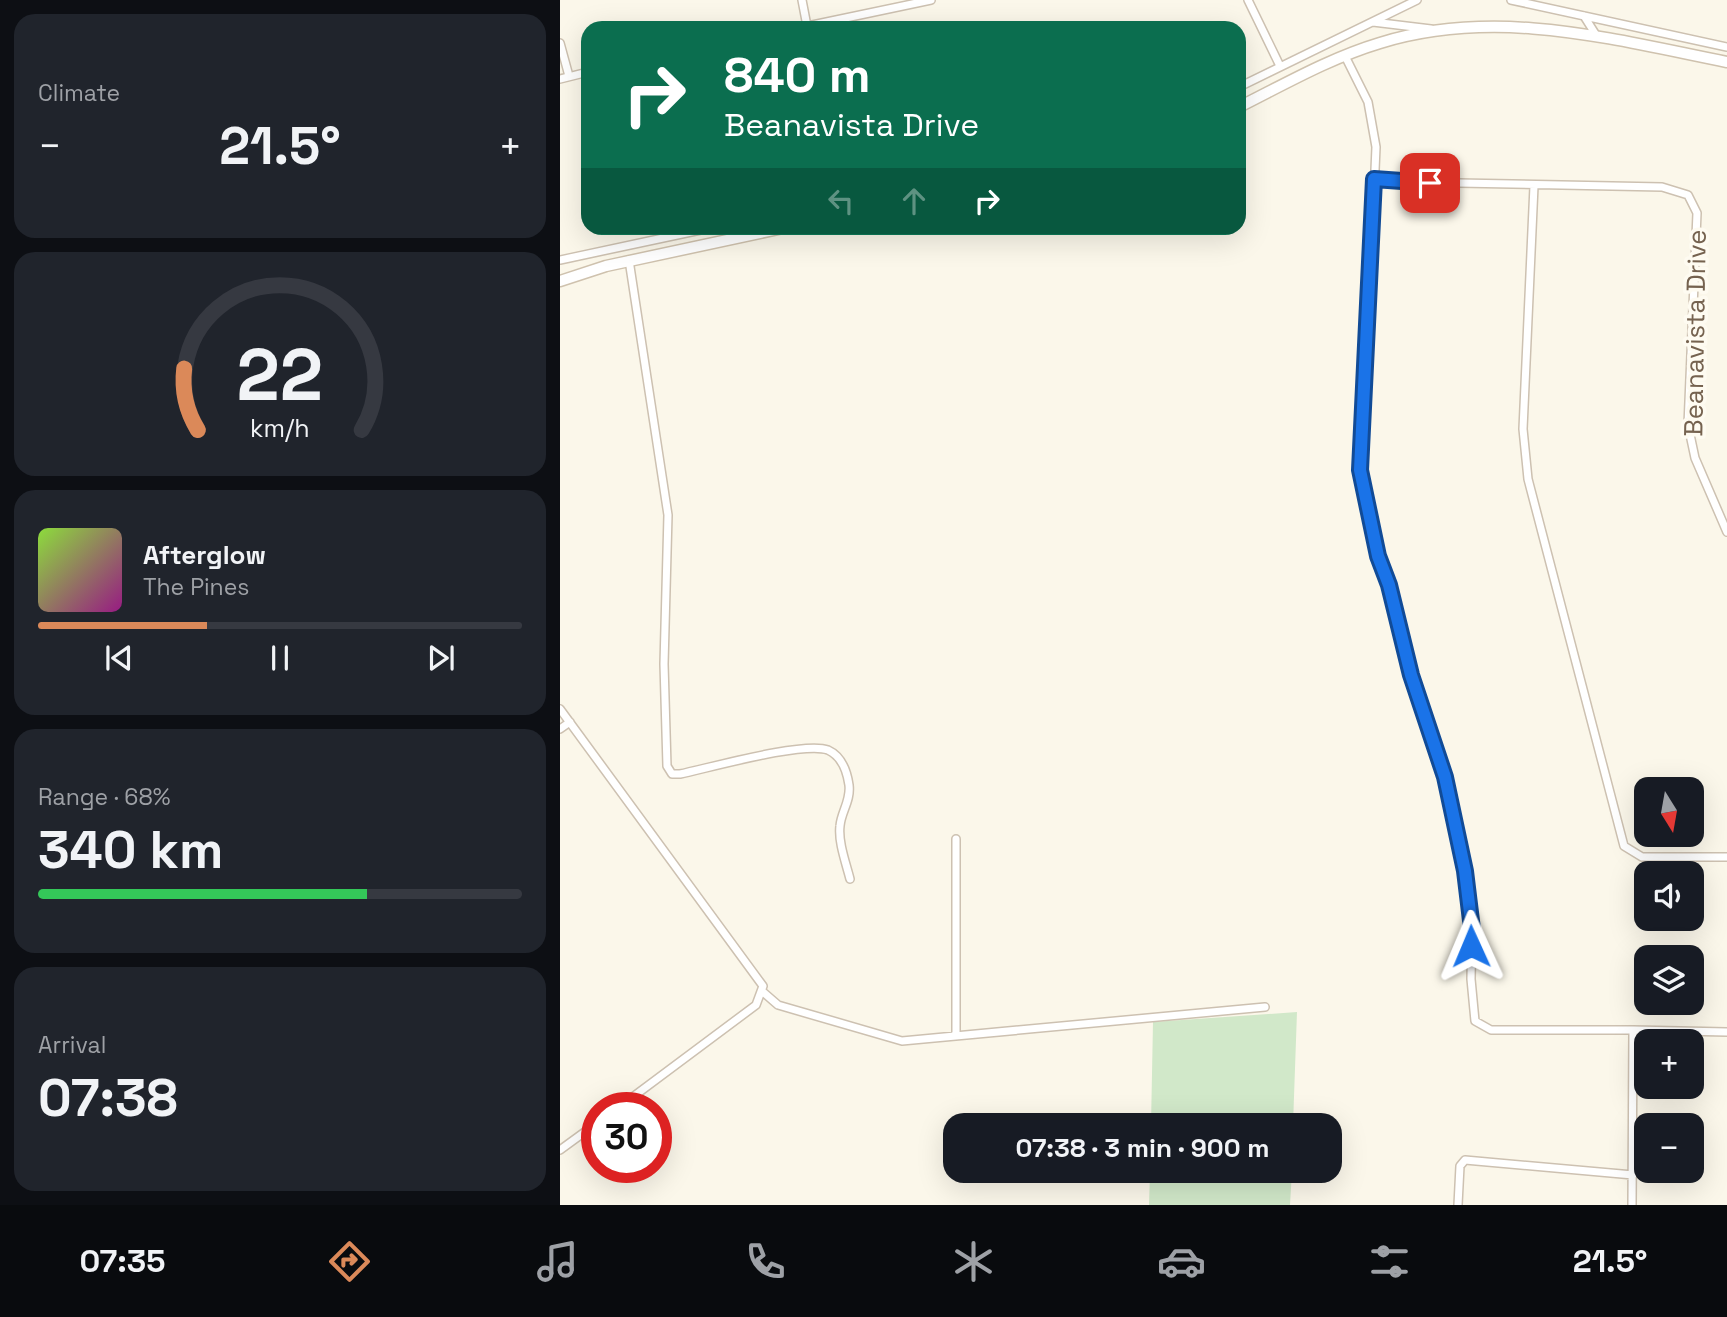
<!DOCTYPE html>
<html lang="en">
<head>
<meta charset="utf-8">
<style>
  :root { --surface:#171b24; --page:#20242c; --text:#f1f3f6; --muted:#9ea1a6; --line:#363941; --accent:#db8959 }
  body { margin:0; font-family:"Space Grotesk",sans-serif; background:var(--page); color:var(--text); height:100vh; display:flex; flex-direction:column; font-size:26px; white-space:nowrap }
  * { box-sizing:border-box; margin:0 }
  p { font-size:23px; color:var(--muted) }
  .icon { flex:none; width:38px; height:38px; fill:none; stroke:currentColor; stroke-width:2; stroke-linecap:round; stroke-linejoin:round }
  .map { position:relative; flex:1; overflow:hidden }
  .details { display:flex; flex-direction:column; gap:14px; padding:14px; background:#0d0f14; width:560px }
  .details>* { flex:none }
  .banner { position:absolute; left:21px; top:21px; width:665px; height:214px; border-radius:21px; box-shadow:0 7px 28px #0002; background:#0b6e4f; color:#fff; overflow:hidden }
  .needle { width:46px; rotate:169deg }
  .tools { position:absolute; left:1074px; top:777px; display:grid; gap:14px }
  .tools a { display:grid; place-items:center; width:70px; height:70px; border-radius:14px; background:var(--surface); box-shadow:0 7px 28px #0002; font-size:35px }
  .speed { position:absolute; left:21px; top:1092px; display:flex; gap:14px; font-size:35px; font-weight:700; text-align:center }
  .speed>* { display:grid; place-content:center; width:91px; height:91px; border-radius:50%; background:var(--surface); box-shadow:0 7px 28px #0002; line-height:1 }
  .speed .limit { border:10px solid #d22; background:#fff; color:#111 }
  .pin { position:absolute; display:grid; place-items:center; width:60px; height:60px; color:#fff; margin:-30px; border-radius:14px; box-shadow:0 4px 10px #0006 }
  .me { position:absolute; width:77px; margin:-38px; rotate:359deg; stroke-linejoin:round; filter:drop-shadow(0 0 5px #0008) }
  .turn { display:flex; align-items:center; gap:24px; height:147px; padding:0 28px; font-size:32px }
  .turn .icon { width:91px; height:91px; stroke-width:2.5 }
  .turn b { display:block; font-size:49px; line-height:60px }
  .lanes { display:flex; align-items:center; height:66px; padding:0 28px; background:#0003; justify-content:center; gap:35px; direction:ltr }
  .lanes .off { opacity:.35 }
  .big { font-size:52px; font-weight:800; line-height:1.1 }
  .details .card { flex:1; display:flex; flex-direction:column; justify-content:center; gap:10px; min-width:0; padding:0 24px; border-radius:21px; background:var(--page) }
  .details .dial { align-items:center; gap:0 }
  .dial svg { height:182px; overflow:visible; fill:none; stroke:var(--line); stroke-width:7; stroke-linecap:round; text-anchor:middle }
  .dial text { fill:var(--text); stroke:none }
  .song { display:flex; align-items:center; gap:21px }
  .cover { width:84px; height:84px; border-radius:10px; background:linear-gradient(135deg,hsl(90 70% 55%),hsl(310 70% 35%)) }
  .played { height:7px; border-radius:4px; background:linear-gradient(90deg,var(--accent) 35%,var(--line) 35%) }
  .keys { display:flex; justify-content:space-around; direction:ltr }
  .heat { display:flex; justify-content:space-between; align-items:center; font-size:38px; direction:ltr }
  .charge { height:10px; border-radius:5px; background:linear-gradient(90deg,#34c759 68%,var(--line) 0) }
  .trip { position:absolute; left:383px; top:1113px; width:399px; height:70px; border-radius:21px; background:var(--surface); box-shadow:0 7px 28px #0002; font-weight:800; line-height:70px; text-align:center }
  .dock { display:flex; height:112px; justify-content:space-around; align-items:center; background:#090b0e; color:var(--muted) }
  .dock .icon { width:49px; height:49px }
  .dock .current { color:var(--accent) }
  .dock b { font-size:32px; color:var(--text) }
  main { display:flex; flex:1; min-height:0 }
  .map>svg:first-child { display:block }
</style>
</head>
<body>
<main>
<section class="details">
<div class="card"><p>Climate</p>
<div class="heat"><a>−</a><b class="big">21.5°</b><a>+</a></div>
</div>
<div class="card dial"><svg viewBox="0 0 100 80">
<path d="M14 69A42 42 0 1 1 86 69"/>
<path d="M14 69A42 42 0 0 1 8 42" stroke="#db8959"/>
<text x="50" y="56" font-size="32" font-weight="700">22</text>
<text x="50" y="72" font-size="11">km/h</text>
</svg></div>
<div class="card">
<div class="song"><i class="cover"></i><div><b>Afterglow</b><p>The Pines</p></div></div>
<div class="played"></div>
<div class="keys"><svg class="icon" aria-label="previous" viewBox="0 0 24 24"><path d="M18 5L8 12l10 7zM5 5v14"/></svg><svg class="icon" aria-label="pause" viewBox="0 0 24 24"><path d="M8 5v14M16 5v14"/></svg><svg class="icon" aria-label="next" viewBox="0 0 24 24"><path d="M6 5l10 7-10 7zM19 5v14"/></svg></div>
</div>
<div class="card"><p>Range · 68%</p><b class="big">340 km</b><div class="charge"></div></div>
<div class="card"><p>Arrival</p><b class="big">07:38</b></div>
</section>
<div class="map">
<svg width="1167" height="1205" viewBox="0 0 1167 1205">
  <rect width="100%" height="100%" fill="#fbf7ea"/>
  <path fill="#d1e8c9" d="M 737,1012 L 733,1125 L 591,1125 L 593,1022 Z
    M 590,1171 L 732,1171 L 730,1205 L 589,1205 Z"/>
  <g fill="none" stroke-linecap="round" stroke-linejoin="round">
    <defs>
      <path id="street" d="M 242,0 L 247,26
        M 688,0 L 720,66
        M 951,0 L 1167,47
        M 1024,16 L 1036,35
        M 813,22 L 871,29
        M 238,28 L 371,0
        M 0,43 L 9,76
        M 785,56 L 808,102 L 816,147 L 808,331 L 801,403 L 800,470 L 818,556 L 829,585 L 851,675 L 885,777 L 905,871 L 912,929 L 911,979 L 915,1021 L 931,1030 L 1073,1030
        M 0,79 L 28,72
        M 679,87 L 857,0
        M 814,179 L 844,182 L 1102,187 L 1128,195 L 1137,213 L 1128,425 L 1135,458 L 1167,532
        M 974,186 L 963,429 L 968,479 L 1064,846 L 1082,857 L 1167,857
        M 0,260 L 150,228
        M 69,260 L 108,515 L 104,664 L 107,766 L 112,774 L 120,774 C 149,768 244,741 268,750 C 281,756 287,771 289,785 C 291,801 281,812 280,826 C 278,842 286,863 290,879
        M 0,709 L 203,986 L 196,1005 L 58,1108
        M 0,729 L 10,722
        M 203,992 L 218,1005 L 342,1041 L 705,1007
        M 396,1036 L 396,839
        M 0,1150 L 37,1123
        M 898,1205 L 900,1166 L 905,1160 L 1073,1175
        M 1072,1205 L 1073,1030 L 1167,1032"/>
      <path id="secondary" d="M 679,107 C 725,84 770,58 820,43 C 937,7 1051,39 1167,62
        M 0,281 L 46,266 L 223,228"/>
    </defs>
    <use href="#street" stroke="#cdc1b1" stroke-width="10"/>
    <use href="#secondary" stroke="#cfc2ae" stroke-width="13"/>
    <use href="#street" stroke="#fff" stroke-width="7"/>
    <use href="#secondary" stroke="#fff" stroke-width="10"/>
  </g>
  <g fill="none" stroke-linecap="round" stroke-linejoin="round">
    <defs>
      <path id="route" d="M 870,183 L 814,179 L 800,470 L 818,556 L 829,585 L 851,675 L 885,777 L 905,871 L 912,929 L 911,946"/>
    </defs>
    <use href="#route" stroke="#114b97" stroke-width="18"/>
    <use href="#route" stroke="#1a73e8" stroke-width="12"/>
  </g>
  <g text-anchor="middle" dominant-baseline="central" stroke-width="7" stroke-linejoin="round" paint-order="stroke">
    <g font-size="26" fill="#75624f" stroke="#fefbf1">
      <text transform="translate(1135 333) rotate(-89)">Beanavista Drive</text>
    </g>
  </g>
</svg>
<div class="tools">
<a><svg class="needle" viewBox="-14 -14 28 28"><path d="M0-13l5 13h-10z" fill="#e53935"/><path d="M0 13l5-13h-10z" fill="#9ea1a6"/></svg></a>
<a><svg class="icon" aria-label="sound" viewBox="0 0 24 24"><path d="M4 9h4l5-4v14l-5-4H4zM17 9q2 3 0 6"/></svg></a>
<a><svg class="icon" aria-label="layers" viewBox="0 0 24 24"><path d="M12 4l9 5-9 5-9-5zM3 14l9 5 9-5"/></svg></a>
<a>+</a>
<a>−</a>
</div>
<div class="speed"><div class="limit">30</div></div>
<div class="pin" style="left:870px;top:183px;background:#d93025"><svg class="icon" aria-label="arrive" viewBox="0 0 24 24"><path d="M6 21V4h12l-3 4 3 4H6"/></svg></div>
<svg class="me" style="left:911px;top:946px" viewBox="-20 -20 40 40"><path d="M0-17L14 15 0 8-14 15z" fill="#1a73e8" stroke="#fff" stroke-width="4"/></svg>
<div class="trip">07:38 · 3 min · 900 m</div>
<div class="banner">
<div class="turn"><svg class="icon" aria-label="right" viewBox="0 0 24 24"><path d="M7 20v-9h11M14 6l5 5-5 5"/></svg><div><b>840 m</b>Beanavista Drive</div></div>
<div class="lanes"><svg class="icon off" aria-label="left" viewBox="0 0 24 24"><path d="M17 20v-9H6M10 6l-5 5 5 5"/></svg><svg class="icon off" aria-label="ahead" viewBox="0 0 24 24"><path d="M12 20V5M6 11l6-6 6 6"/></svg><svg class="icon" aria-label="right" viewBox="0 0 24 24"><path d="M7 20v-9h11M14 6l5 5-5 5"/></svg></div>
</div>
</div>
</main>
<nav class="dock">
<b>07:35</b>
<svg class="icon current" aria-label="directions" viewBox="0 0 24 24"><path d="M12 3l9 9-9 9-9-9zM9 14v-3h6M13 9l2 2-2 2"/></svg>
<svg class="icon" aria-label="music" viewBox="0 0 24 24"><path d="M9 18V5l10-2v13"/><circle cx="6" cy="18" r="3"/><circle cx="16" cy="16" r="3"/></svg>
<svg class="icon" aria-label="phone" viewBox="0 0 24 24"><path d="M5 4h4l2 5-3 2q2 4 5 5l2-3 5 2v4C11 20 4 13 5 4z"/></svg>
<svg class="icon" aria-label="climate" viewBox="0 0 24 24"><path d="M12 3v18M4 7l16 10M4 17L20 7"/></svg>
<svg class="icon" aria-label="car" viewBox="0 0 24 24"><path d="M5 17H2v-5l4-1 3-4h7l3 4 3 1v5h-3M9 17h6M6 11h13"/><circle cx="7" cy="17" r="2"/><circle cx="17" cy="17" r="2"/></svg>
<svg class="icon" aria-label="filters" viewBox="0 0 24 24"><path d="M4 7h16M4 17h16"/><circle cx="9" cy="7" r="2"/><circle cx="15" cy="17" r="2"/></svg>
<b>21.5°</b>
</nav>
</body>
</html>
